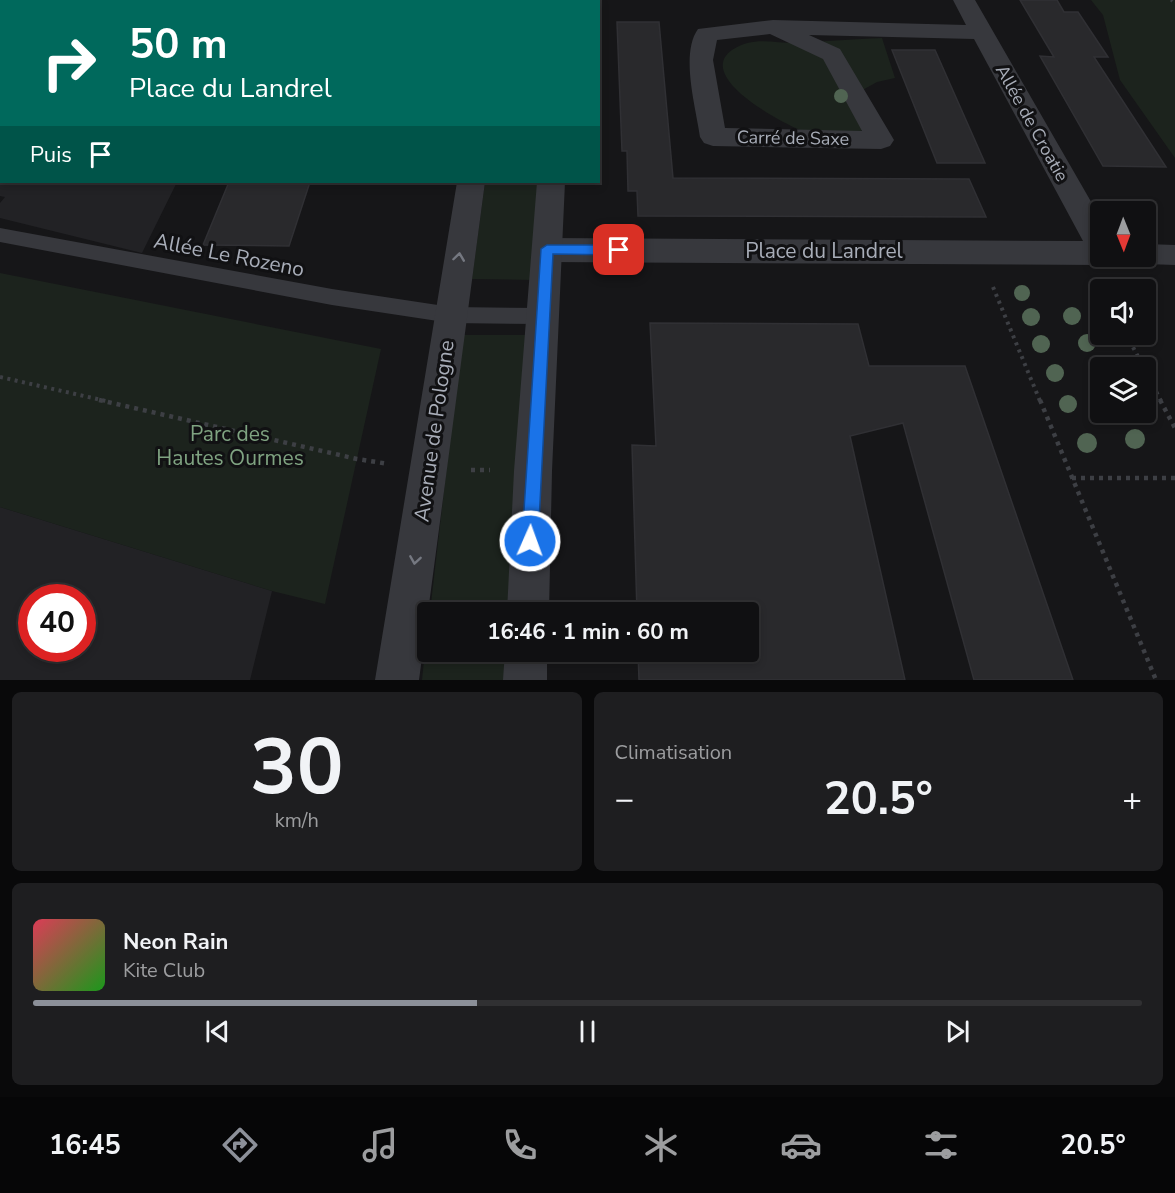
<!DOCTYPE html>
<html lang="fr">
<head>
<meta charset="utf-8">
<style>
  :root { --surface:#101012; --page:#1e1e20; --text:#f1f3f6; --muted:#9c9d9f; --line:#303032; --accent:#8c9099 }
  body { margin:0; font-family:"Nunito Sans",sans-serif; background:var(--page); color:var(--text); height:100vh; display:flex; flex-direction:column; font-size:22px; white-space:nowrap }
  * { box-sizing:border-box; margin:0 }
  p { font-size:20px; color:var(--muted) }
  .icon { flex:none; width:33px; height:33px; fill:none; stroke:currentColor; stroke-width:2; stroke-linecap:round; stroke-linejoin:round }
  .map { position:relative; height:680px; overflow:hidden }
  .side { display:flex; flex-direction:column; gap:12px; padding:12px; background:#09090a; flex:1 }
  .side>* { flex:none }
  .top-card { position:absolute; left:0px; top:0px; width:600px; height:183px; box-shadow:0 3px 9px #0003,0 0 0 2px var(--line); background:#00695c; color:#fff; overflow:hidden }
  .needle { width:39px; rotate:179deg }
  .fabs { position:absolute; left:1090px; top:201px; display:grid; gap:12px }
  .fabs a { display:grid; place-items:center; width:66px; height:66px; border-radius:6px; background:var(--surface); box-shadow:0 3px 9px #0003,0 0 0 2px var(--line); font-size:30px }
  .speed { position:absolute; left:18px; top:584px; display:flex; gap:12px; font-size:30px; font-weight:700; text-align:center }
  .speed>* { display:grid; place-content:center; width:78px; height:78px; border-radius:50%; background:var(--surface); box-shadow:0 3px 9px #0003,0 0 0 2px var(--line); line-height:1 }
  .speed .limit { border:9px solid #d22; background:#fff; color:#111 }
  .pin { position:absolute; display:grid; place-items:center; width:51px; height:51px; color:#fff; margin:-26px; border-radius:12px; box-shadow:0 3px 9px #0006 }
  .me { position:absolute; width:66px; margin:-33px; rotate:2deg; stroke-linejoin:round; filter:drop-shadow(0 0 4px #0008) }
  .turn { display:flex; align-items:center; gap:21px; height:126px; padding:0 30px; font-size:27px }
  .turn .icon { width:78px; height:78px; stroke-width:2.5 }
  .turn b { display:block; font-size:42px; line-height:51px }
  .then { display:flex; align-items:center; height:57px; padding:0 30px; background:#0003; gap:12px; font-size:22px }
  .big { font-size:45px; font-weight:700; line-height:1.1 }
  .side .card { flex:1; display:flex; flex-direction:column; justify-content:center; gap:9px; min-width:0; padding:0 21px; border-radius:9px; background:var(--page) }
  .side .dial { align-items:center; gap:0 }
  .dial b { font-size:78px; line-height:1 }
  .song { display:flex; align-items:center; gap:18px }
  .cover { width:72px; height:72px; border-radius:9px; background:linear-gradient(135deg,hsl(350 70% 55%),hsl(120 70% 35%)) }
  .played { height:6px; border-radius:3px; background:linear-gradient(90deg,var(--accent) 40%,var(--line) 40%) }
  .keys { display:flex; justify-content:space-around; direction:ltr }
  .heat { display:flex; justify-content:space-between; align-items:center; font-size:33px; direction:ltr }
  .side .tiles { flex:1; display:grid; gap:12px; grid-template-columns:1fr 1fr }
  .card:last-child { grid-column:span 2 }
  .trip { position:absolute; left:417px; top:602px; width:342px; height:60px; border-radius:6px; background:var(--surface); box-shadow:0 3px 9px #0003,0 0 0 2px var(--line); font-weight:700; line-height:60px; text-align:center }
  .tabs { display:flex; height:96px; justify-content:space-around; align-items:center; background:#060607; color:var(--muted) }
  .tabs .icon { width:42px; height:42px }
  .tabs .on { color:var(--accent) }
  .tabs b { font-size:27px; color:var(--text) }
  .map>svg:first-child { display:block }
</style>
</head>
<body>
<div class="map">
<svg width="1175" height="680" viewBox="0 0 1175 680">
  <rect width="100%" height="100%" fill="#161618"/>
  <path fill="#222225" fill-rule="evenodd" d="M 0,0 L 264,0 L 2,2 L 2,182 L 177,182 L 142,253 L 0,218 L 0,203 L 5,197 L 0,196 Z
    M 0,507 L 272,591 L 250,680 L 0,680 ZM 32,597 L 82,597 L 82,648 L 32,648 Z"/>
  <path fill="#1c231d" d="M 1091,0 L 1175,0 L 1175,158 L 1120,80 L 1103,15 Z
    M 882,38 L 895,78 L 877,82 L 859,92 L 865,124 L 860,133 C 849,134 831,140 819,137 C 798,133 691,79 732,50 C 754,35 775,44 799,43 C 827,41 854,39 882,38 Z
    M 485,182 L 541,182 L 535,280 L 472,279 Z
    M 0,273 L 381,349 L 325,604 L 272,591 L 0,507 Z
    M 462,335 L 530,335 L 512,612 L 430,612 Z
    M 427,632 L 428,651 L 510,651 L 508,680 L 422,680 Z"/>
  <path fill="#29292c" stroke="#303034" stroke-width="1.5" d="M 1020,0 L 1057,0 L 1064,12 L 1078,12 L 1108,57 L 1094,57 L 1166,167 L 1103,166 L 1040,56 L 1054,57 Z
    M 617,22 L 659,22 L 673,178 L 969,179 L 986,217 L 638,216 L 637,191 L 628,191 L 627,151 L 622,151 Z
    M 892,50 L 935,50 L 985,163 L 937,163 Z
    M 229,182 L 310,182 L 289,246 L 203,245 Z
    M 650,323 L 858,324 L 869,366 L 965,366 L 1073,680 L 974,680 L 903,423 L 850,436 L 905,680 L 639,680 L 638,651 L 748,651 L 748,612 L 637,612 L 632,445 L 656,446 Z"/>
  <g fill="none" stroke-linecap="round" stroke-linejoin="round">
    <path stroke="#3d3f44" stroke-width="3" stroke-dasharray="2 4" stroke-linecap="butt" d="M 1171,0 L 1175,4"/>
    <path stroke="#3d3f44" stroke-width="4" stroke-dasharray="3 4.5" stroke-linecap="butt" d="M 993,287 L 1040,401
      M 1126,334 L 1144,368
      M 1146,372 L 1161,401
      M 0,377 L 106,401"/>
    <path stroke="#3d3f44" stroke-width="4.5" stroke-dasharray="4 5" stroke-linecap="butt" d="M 99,400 L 357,459 L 389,464
      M 1040,400 L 1156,680
      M 1160,400 L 1175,428
      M 471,470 L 490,470
      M 1072,478 L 1175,478"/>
    <path fill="#37383d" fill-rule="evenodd" d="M 0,228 L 332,289 L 451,307 L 542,308 L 549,310 L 552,316 L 549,322 L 542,324 L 451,323 L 332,305 L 0,242 Z"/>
    <path fill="#37383d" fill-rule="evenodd" d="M 1146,244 L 1175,245 L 1175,265 L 1146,264 L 1137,261 L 1134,256 L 1146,256 Z"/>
    <path fill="#37383d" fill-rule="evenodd" d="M 485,0 L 507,0 L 507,2 L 485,2 Z
      M 953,0 L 975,0 L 1101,219 L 1101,256 L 1114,256 L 1112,261 L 1101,265 L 547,262 L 536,258 L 532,250 L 536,242 L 547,238 L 1083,241 L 974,39 L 809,35 L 840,49 L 894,140 L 890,146 L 881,149 L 713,146 L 704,143 L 700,137 C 696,108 680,54 698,29 L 773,20 L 966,25 ZM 770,34 L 823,59 L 862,131 L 725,128 L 713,60 L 717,40 Z
      M 457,182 L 485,182 L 419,680 L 375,680 Z"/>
    <path fill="#37383d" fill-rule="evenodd" d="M 553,0 L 575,0 L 575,2 L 553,2 Z
      M 537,182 L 565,182 L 552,471 L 549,612 L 507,612 L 514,471 Z
      M 505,651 L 547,651 L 547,680 L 503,680 Z"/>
  </g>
  <g fill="#506452">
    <circle cx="841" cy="96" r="7"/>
    <circle cx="1022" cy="293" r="8"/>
    <circle cx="1072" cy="316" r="9"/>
    <circle cx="1031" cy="317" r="9"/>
    <circle cx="1087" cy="343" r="9"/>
    <circle cx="1041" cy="344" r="9"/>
    <circle cx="1055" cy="373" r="9"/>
    <circle cx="1068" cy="404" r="9"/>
    <circle cx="1135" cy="439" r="10"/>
    <circle cx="1087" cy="443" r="10"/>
  </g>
  <defs><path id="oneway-chevron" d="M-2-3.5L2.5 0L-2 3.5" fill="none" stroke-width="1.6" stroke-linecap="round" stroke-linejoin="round" transform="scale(1.5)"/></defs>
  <g stroke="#757881">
    <use href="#oneway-chevron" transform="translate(459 257) rotate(-82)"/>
    <use href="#oneway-chevron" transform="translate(415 560) rotate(99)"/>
  </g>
  <path fill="#1a73e8" stroke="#114b97" stroke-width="1.5" d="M 547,245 L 619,245 L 625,250 L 619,255 L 553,254 L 538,541 L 536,547 L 530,549 L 524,547 L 522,541 L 541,249 Z"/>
  <g text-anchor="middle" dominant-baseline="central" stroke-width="6" stroke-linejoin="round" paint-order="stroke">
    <g font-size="18" fill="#a8adb8" stroke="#111113">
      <text transform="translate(1032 123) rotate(61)">Allée de Croatie</text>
      <text transform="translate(793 138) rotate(1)">Carré de Saxe</text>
    </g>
    <g font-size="21" fill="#a8adb8" stroke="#111113">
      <text x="824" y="251">Place du Landrel</text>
      <text transform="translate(229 255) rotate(11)">Allée Le Rozeno</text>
      <text transform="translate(434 431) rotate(-82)">Avenue de Pologne</text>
    </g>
    <g font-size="21" fill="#7fa381" stroke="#111113">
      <text x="230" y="434">Parc des<tspan x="230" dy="24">Hautes Ourmes</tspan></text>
    </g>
  </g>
</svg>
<div class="fabs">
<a><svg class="needle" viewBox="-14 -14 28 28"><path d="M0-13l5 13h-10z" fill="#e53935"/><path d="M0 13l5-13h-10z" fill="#9c9d9f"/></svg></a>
<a><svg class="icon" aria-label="sound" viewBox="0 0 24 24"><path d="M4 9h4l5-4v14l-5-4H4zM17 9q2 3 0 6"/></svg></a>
<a><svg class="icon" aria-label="layers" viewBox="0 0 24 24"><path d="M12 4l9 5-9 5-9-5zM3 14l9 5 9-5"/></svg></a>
</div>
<div class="speed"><div class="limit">40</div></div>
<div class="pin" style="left:619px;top:250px;background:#d93025"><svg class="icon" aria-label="arrive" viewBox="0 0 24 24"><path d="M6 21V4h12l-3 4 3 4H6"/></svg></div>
<svg class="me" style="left:530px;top:541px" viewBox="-20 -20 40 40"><circle r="17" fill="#1a73e8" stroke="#fff" stroke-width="3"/><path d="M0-11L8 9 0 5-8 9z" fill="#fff"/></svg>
<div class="trip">16:46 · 1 min · 60 m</div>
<div class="top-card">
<div class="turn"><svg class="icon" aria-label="right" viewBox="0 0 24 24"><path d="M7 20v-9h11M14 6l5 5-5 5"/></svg><div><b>50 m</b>Place du Landrel</div></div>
<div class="then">Puis<svg class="icon" aria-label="arrive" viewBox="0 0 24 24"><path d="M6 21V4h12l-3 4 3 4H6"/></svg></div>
</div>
</div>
<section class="side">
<div class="tiles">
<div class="card dial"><b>30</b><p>km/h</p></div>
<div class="card"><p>Climatisation</p>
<div class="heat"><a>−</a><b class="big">20.5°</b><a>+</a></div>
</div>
<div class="card">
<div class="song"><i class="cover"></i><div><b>Neon Rain</b><p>Kite Club</p></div></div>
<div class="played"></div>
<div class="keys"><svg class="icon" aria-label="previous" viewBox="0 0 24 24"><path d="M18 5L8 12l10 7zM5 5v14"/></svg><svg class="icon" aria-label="pause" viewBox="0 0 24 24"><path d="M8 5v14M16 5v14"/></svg><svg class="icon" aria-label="next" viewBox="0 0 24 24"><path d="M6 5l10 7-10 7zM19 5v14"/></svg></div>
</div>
</div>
</section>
<nav class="tabs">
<b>16:45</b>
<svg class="icon on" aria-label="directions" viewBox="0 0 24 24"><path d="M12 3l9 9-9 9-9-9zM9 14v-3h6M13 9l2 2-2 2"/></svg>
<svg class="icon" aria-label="music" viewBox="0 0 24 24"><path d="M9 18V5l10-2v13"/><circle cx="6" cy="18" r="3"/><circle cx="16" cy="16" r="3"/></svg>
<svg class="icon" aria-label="phone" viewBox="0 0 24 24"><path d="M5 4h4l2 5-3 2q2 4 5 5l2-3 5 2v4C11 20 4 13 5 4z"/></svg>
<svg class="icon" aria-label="climate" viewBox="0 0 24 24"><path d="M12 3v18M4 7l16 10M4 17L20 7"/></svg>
<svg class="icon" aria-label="car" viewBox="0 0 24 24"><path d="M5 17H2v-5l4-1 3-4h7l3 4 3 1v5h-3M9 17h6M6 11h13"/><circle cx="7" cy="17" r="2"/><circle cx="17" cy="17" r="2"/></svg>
<svg class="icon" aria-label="filters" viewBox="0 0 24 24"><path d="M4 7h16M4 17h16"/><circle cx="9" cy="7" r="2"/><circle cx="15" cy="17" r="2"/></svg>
<b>20.5°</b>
</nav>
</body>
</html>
